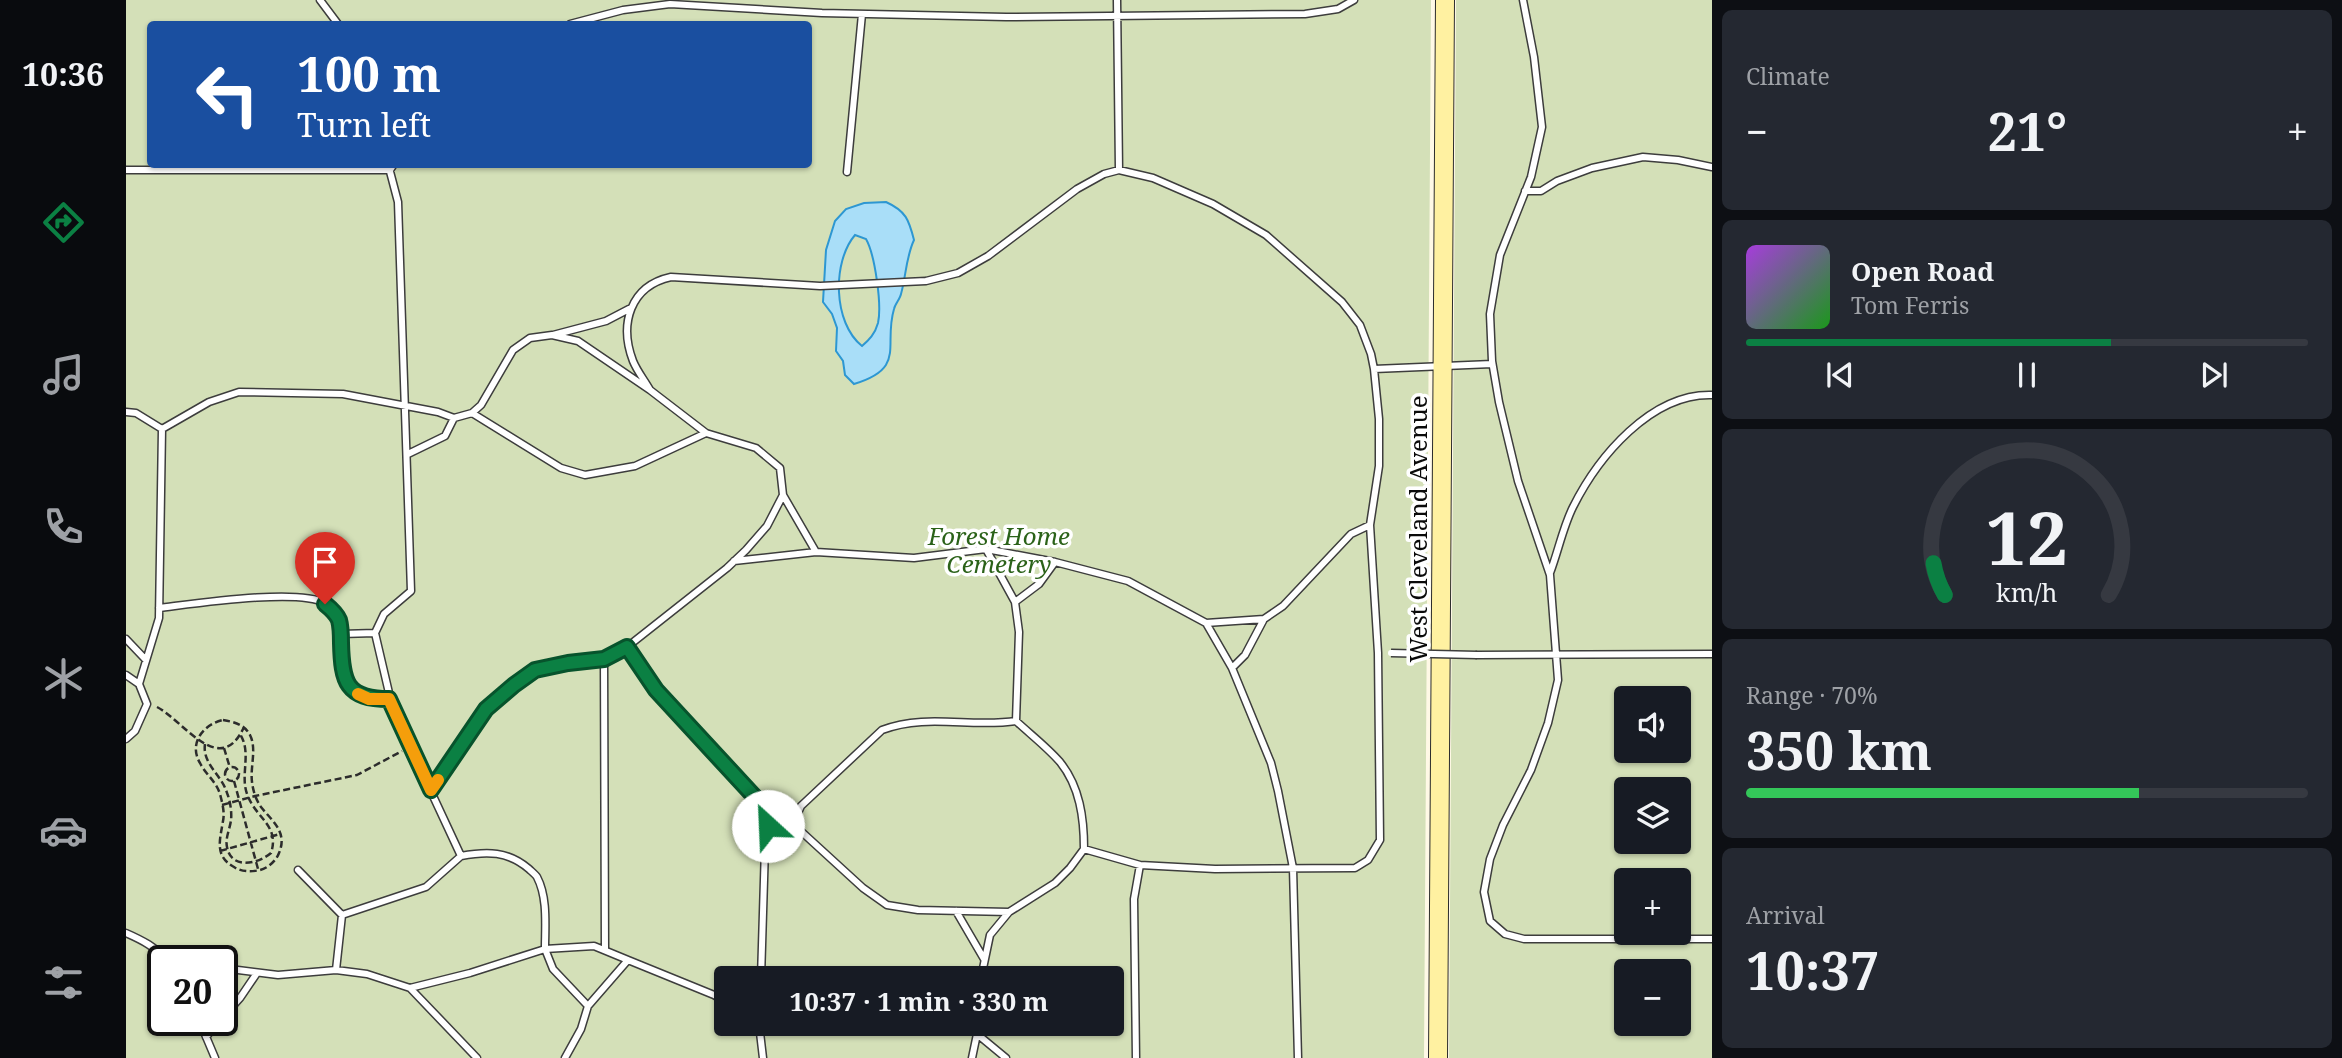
<!DOCTYPE html>
<html lang="en">
<head>
<meta charset="utf-8">
<style>
  :root { --surface:#171b24; --page:#242831; --text:#f1f3f6; --muted:#9ea1a6; --line:#363941; --accent:#0b8043 }
  body { margin:0; font-family:"Noto Serif",serif; background:var(--page); color:var(--text); height:100vh; display:flex; flex-direction:column; font-size:26px; white-space:nowrap }
  * { box-sizing:border-box; margin:0 }
  p { font-size:23px; color:var(--muted) }
  .icon { flex:none; width:38px; height:38px; fill:none; stroke:currentColor; stroke-width:2; stroke-linecap:round; stroke-linejoin:round }
  .map { position:relative; flex:1; overflow:hidden }
  .details { display:flex; flex-direction:column; gap:10px; padding:10px; background:#0d0f14; width:630px }
  .details>* { flex:none }
  .top-card { position:absolute; left:21px; top:21px; width:665px; height:147px; border-radius:7px; box-shadow:0 2px 5px #0004; background:#1a4fa0; color:#fff; overflow:hidden }
  .tools { position:absolute; left:1488px; top:686px; display:grid; gap:14px }
  .tools a { display:grid; place-items:center; width:77px; height:77px; border-radius:7px; background:var(--surface); box-shadow:0 2px 5px #0004; font-size:35px }
  .speed { position:absolute; left:21px; top:945px; display:flex; gap:14px; font-size:35px; font-weight:700; text-align:center }
  .speed>* { display:grid; place-content:center; width:91px; height:91px; border-radius:50%; background:var(--surface); box-shadow:0 2px 5px #0004; line-height:1 }
  .speed .limit { border:4px solid #111; border-radius:10px; background:#fff; color:#111 }
  .pin { position:absolute; display:grid; place-items:center; width:60px; height:60px; color:#fff; margin:-72px -30px; border-radius:50% 50% 50% 0; rotate:-45deg; box-shadow:0 0 7px #0007 }
  .pin .icon { rotate:45deg }
  .me { position:absolute; width:77px; margin:-38px; rotate:335deg; stroke-linejoin:round; filter:drop-shadow(0 0 5px #0008) }
  .turn { display:flex; align-items:center; gap:24px; height:147px; padding:0 35px; font-size:32px }
  .turn .icon { width:91px; height:91px; stroke-width:2.5 }
  .turn b { display:block; font-size:49px; line-height:60px }
  .big { font-size:52px; font-weight:700; line-height:1.1 }
  .details .tile { flex:1; display:flex; flex-direction:column; justify-content:center; gap:10px; min-width:0; padding:0 24px; border-radius:10px; background:var(--page) }
  .details .dial { align-items:center; gap:0 }
  .dial svg { height:182px; overflow:visible; fill:none; stroke:var(--line); stroke-width:7; stroke-linecap:round; text-anchor:middle }
  .dial text { fill:var(--text); stroke:none }
  .song { display:flex; align-items:center; gap:21px }
  .cover { width:84px; height:84px; border-radius:10px; background:linear-gradient(135deg,hsl(280 70% 55%),hsl(120 70% 35%)) }
  .played { height:7px; border-radius:4px; background:linear-gradient(90deg,var(--accent) 65%,var(--line) 65%) }
  .keys { display:flex; justify-content:space-around; direction:ltr }
  .heat { display:flex; justify-content:space-between; align-items:center; font-size:38px; direction:ltr }
  .charge { height:10px; border-radius:5px; background:linear-gradient(90deg,#34c759 70%,var(--line) 0) }
  .trip { position:absolute; left:588px; top:966px; width:410px; height:70px; border-radius:7px; background:var(--surface); box-shadow:0 2px 5px #0004; font-weight:700; line-height:70px; text-align:center }
  main { display:flex; flex:1; min-height:0 }
  .dock { display:flex; flex-direction:column; width:126px; justify-content:space-around; align-items:center; background:#090b0e; color:var(--muted) }
  .dock .icon { width:49px; height:49px }
  .dock .active { color:var(--accent) }
  .dock b { font-size:32px; color:var(--text) }
  .map>svg:first-child { display:block }
</style>
</head>
<body>
<main>
<nav class="dock">
<b>10:36</b>
<svg class="icon active" aria-label="directions" viewBox="0 0 24 24"><path d="M12 3l9 9-9 9-9-9zM9 14v-3h6M13 9l2 2-2 2"/></svg>
<svg class="icon" aria-label="music" viewBox="0 0 24 24"><path d="M9 18V5l10-2v13"/><circle cx="6" cy="18" r="3"/><circle cx="16" cy="16" r="3"/></svg>
<svg class="icon" aria-label="phone" viewBox="0 0 24 24"><path d="M5 4h4l2 5-3 2q2 4 5 5l2-3 5 2v4C11 20 4 13 5 4z"/></svg>
<svg class="icon" aria-label="climate" viewBox="0 0 24 24"><path d="M12 3v18M4 7l16 10M4 17L20 7"/></svg>
<svg class="icon" aria-label="car" viewBox="0 0 24 24"><path d="M5 17H2v-5l4-1 3-4h7l3 4 3 1v5h-3M9 17h6M6 11h13"/><circle cx="7" cy="17" r="2"/><circle cx="17" cy="17" r="2"/></svg>
<svg class="icon" aria-label="filters" viewBox="0 0 24 24"><path d="M4 7h16M4 17h16"/><circle cx="9" cy="7" r="2"/><circle cx="15" cy="17" r="2"/></svg>
</nav>
<div class="map">
<svg width="1586" height="1058" viewBox="0 0 1586 1058">
  <rect width="100%" height="100%" fill="#fff9e6"/>
  <path fill="#d4e0b8" fill-rule="evenodd" d="M 0,0 L 1305,0 L 1298,1058 L 0,1058 ZM 24,24 L 682,24 L 682,164 L 24,164 ZM 37,961 L 96,961 L 96,1020 L 37,1020 ZM 600,978 L 985,978 L 985,1024 L 600,1024 Z
    M 1330,0 L 1586,0 L 1586,1058 L 1323,1058 ZM 1500,698 L 1552,698 L 1552,751 L 1500,751 ZM 1500,789 L 1552,789 L 1552,842 L 1500,842 ZM 1500,880 L 1552,880 L 1552,933 L 1500,933 ZM 1500,971 L 1552,971 L 1552,1024 L 1500,1024 Z"/>
  <path fill="#a9def8" stroke="#2d97d2" stroke-width="2" fill-rule="evenodd" d="M 760,202 C 780,211 783,220 788,240 C 780,257 780,276 775,294 C 774,299 769,304 768,309 C 757,346 781,368 728,384 L 719,375 L 717,361 L 710,351 L 711,328 L 706,314 L 697,302 L 700,250 L 709,221 L 720,209 L 738,203 ZM 729,235 L 740,239 C 749,255 756,305 752,323 C 749,334 743,340 736,346 C 707,323 706,262 729,235 Z"/>
  <g fill="none" stroke-linecap="round" stroke-linejoin="round">
    <defs>
      <path id="lane" d="M 194,0 L 212,24
        M 991,0 L 993,170
        M 1397,0 L 1408,57 L 1416,127 L 1405,177 L 1374,255 L 1364,314 L 1366,361 L 1373,402 L 1392,481 L 1424,575 L 1432,680 L 1422,723 L 1405,770 L 1377,825 L 1364,859 L 1358,892 L 1364,921 L 1379,934 L 1398,939 L 1586,939
        M 444,24 L 497,10 L 544,4 L 696,13 L 880,17 L 1179,14 L 1212,9 L 1228,0
        M 0,170 L 264,170 L 268,164
        M 721,172 L 736,14
        M 1399,191 L 1415,191 L 1431,181 L 1466,168 L 1517,157 L 1552,160 L 1586,167
        M 427,335 L 480,321 L 503,309
        M 1248,369 L 1366,364
        M 524,390 C 519,381 511,371 507,361 C 493,324 504,286 545,277 L 694,286 L 800,281 L 832,273 L 862,256 L 951,189 L 978,174 L 993,170 L 1027,178 L 1087,204 L 1140,235 L 1216,302 L 1234,325 L 1245,354 L 1248,369 L 1253,419 L 1253,466 L 1244,525
        M 0,412 L 10,413 L 36,429
        M 346,413 L 355,405 L 387,350 L 404,338 L 426,335 L 452,341 L 524,390 L 580,433
        M 282,454 L 319,436 L 328,418
        M 657,495 L 690,552 L 788,558 L 860,549 L 929,562 L 1002,581 L 1080,623 L 1106,668 L 1145,763 L 1152,791 L 1167,868 L 1172,1058
        M 860,549 L 889,602
        M 608,561 L 690,552
        M 929,562 L 913,584 L 889,602 L 893,632 L 890,721 C 904,734 921,747 934,762 C 954,787 958,818 958,849 L 1014,865 L 1089,869 L 1229,868 L 1242,860 L 1254,840 L 1252,653 L 1244,525 L 1225,534 L 1157,606 L 1138,619 L 1080,623
        M 1424,573 C 1432,552 1437,527 1447,507 C 1472,457 1525,393 1586,395
        M 33,608 C 67,604 171,588 199,603 C 241,628 180,698 263,699
        M 215,634 L 249,633
        M 0,639 L 20,660
        M 1351,655 L 1586,654
        M 478,659 L 479,950
        M 1106,668 L 1119,655 L 1138,619
        M 0,675 L 13,684 L 21,704 L 9,731 L 0,739
        M 13,684 L 33,618 L 36,429 L 83,402 L 113,392 L 217,394 L 312,412 L 328,418 L 346,413 L 435,468 L 459,475 L 509,466 L 580,433 L 630,448 L 654,468 L 657,495 L 641,526 L 620,550 L 601,568 L 501,647
        M 305,790 L 361,709 L 388,685 L 409,670 L 442,663 L 478,659 L 501,647 L 530,690 L 638,807 L 642,826 L 639,847 L 635,978
        M 667,824 L 737,888 L 761,905 L 792,910 L 883,912 L 929,883 L 944,868 L 958,849
        M 642,826 L 667,824 L 675,806 L 756,730 C 800,713 845,728 890,721
        M 172,870 L 216,915
        M 830,911 L 858,959
        M 0,933 C 16,940 30,947 41,961
        M 96,968 L 152,975 L 210,970 L 216,915 L 300,887 L 335,856 L 267,710 L 249,633 L 258,614 L 285,591 L 272,202 L 262,164
        M 210,970 L 241,974 L 284,988 L 351,1058
        M 855,978 L 864,935 L 883,912
        M 284,988 L 344,973 L 419,949 C 419,926 422,898 411,877 C 410,875 405,871 403,869 C 382,851 361,851 335,856
        M 462,1006 L 502,960 L 588,995 L 600,1002
        M 96,1018 L 114,998 L 131,973
        M 73,1020 L 89,1058
        M 633,1024 L 637,1058
        M 851,1024 L 851,1034 L 880,1058
        M 80,1037 L 94,1020
        M 439,1058 L 455,1029 L 462,1006 L 427,969 L 419,949 L 468,946 L 502,960
        M 846,1058 L 851,1034
        M 1010,1058 L 1008,899 L 1014,865"/>
      <path id="secondary" d="M 1312,1058 L 1319,0"/>
    </defs>
    <use href="#lane" stroke="#3d3d3d" stroke-width="9"/>
    <use href="#secondary" stroke="#2c2c2c" stroke-width="20"/>
    <path stroke="#2c2c2c" stroke-width="2.5" stroke-dasharray="7 3.5" stroke-linecap="butt" d="M 31,707 C 58,721 94,779 118,727
      M 97,720 C 108,722 118,724 124,735 C 131,749 124,767 126,782 C 127,791 130,800 135,807 C 146,821 162,832 153,853 C 150,861 142,868 134,870 C 125,872 116,872 108,867 C 88,856 94,840 97,821 C 99,812 96,802 94,794 C 90,781 80,775 74,763 C 62,743 78,724 97,720 Z
      M 79,744 C 76,764 96,775 101,793 C 104,800 106,812 105,820 C 104,829 99,838 101,847 C 105,870 132,864 145,853 C 154,825 130,819 121,794 C 114,774 126,753 114,734
      M 98,748 L 104,768
      M99 774a7 7 0 1 1 14 0a7 7 0 1 1-14 0Z
      M 108,781 L 132,869
      M 96,805 L 129,796 L 231,775 L 276,751
      M 94,851 L 154,834"/>
    <use href="#lane" stroke="#fff" stroke-width="6"/>
    <use href="#secondary" stroke="#fff1a1" stroke-width="18"/>
    <defs>
      <path id="lane-bridge" d="M 1265,653 L 1351,655"/>
    </defs>
    <use href="#lane-bridge" stroke="#3d3d3d" stroke-width="9" stroke-linecap="butt"/>
    <use href="#lane-bridge" stroke="#fff" stroke-width="6"/>
  </g>
  <g fill="none" stroke-linecap="round" stroke-linejoin="round">
    <defs>
      <path id="route" d="M 199,604 C 204,608 210,613 213,620 C 215,627 215,636 215,643 C 216,682 220,699 263,699 L 305,790 L 360,709 L 388,685 L 409,670 L 442,663 L 478,659 L 501,647 L 530,690 L 638,807 L 642,826"/>
    </defs>
    <use href="#route" stroke="#07532c" stroke-width="18"/>
    <use href="#route" stroke="#0b8043" stroke-width="12"/>
    <path stroke="#f59e0b" stroke-width="12" d="M 232,694 L 243,699 L 263,699 L 305,790 L 312,780"/>
  </g>
  <g text-anchor="middle" dominant-baseline="central" stroke-width="7" stroke-linejoin="round" paint-order="stroke">
    <g font-size="24" fill="#0a0a0a" stroke="#fff">
      <text transform="translate(1291 529) rotate(-90)">West Cleveland Avenue</text>
    </g>
    <g font-size="24" font-style="italic" fill="#2b6219" stroke="#fff">
      <text x="873" y="535">Forest Home<tspan x="873" dy="28">Cemetery</tspan></text>
    </g>
  </g>
</svg>
<div class="tools">
<a><svg class="icon" aria-label="sound" viewBox="0 0 24 24"><path d="M4 9h4l5-4v14l-5-4H4zM17 9q2 3 0 6"/></svg></a>
<a><svg class="icon" aria-label="layers" viewBox="0 0 24 24"><path d="M12 4l9 5-9 5-9-5zM3 14l9 5 9-5"/></svg></a>
<a>+</a>
<a>−</a>
</div>
<div class="speed"><div class="limit">20</div></div>
<div class="pin" style="left:199px;top:604px;background:#d93025"><svg class="icon" aria-label="arrive" viewBox="0 0 24 24"><path d="M6 21V4h12l-3 4 3 4H6"/></svg></div>
<svg class="me" style="left:642px;top:826px" viewBox="-20 -20 40 40"><circle r="19" fill="#fff"/><path d="M0-13L10 11 0 6-10 11z" fill="#0b8043"/></svg>
<div class="trip">10:37 · 1 min · 330 m</div>
<div class="top-card">
<div class="turn"><svg class="icon" aria-label="left" viewBox="0 0 24 24"><path d="M17 20v-9H6M10 6l-5 5 5 5"/></svg><div><b>100 m</b>Turn left</div></div>
</div>
</div>
<section class="details">
<div class="tile"><p>Climate</p>
<div class="heat"><a>−</a><b class="big">21°</b><a>+</a></div>
</div>
<div class="tile">
<div class="song"><i class="cover"></i><div><b>Open Road</b><p>Tom Ferris</p></div></div>
<div class="played"></div>
<div class="keys"><svg class="icon" aria-label="previous" viewBox="0 0 24 24"><path d="M18 5L8 12l10 7zM5 5v14"/></svg><svg class="icon" aria-label="pause" viewBox="0 0 24 24"><path d="M8 5v14M16 5v14"/></svg><svg class="icon" aria-label="next" viewBox="0 0 24 24"><path d="M6 5l10 7-10 7zM19 5v14"/></svg></div>
</div>
<div class="tile dial"><svg viewBox="0 0 100 80">
<path d="M14 69A42 42 0 1 1 86 69"/>
<path d="M14 69A42 42 0 0 1 9 55" stroke="#0b8043"/>
<text x="50" y="56" font-size="32" font-weight="700">12</text>
<text x="50" y="72" font-size="11">km/h</text>
</svg></div>
<div class="tile"><p>Range · 70%</p><b class="big">350 km</b><div class="charge"></div></div>
<div class="tile"><p>Arrival</p><b class="big">10:37</b></div>
</section>
</main>
</body>
</html>
